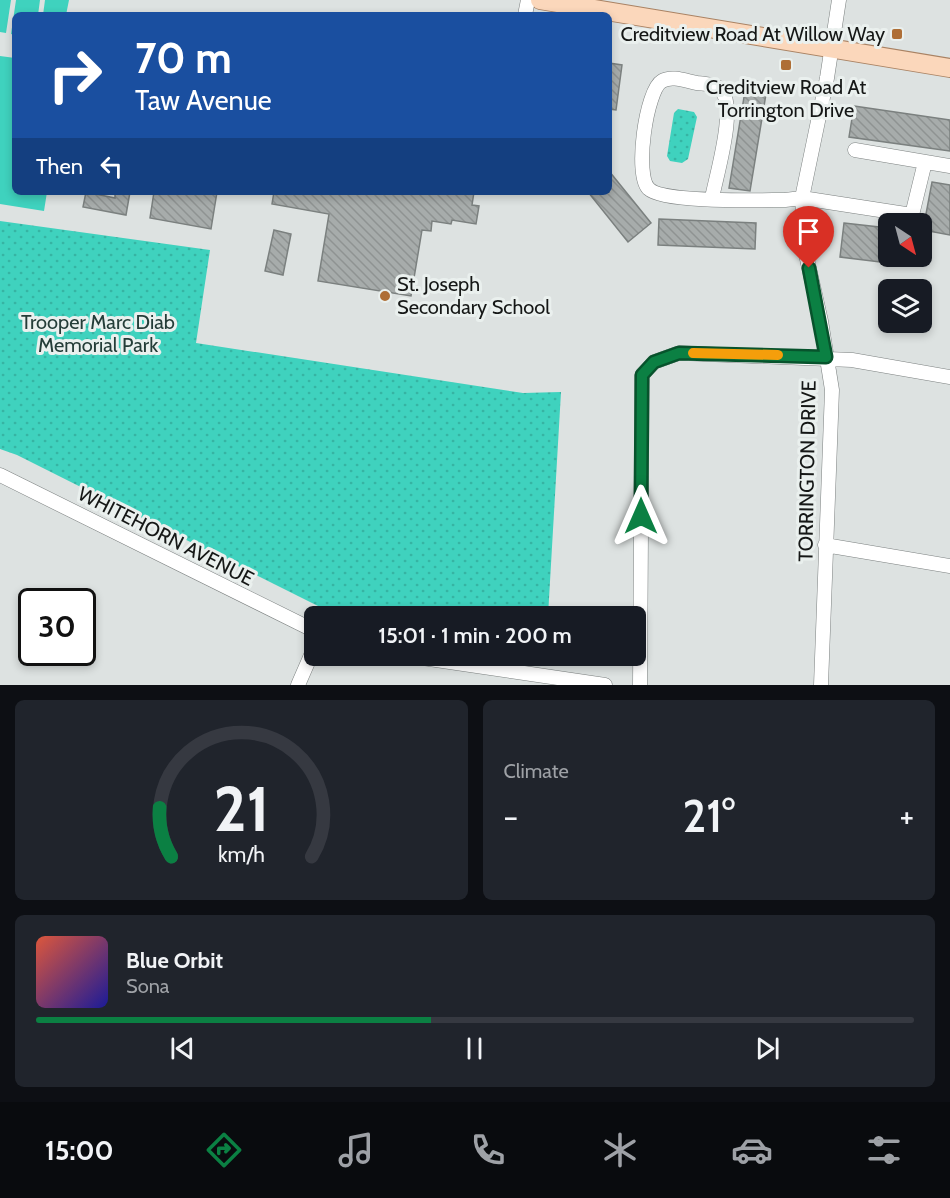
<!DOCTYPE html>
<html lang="en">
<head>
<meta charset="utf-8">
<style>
  :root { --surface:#171b24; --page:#20242c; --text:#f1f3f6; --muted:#9ea1a6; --line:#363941; --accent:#0b8043 }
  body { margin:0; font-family:Cabin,sans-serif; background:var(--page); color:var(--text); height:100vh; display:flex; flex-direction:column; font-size:22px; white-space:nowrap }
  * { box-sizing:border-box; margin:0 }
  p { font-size:20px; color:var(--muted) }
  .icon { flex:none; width:33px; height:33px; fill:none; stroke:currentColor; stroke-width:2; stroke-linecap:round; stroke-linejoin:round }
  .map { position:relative; height:685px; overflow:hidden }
  .drawer { display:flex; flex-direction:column; gap:15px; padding:15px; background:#0d0f14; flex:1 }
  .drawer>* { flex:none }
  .guide { position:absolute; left:12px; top:12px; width:600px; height:183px; border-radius:9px; box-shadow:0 3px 9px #0003; background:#1a4fa0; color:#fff; overflow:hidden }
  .needle { width:39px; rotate:144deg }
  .tools { position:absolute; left:878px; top:213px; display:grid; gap:12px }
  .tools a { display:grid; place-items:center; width:54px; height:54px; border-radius:9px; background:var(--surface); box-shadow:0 3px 9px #0003; font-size:30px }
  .speed { position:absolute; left:18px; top:588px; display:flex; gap:12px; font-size:30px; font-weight:700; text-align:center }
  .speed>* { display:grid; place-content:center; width:78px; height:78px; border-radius:50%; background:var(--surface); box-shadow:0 3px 9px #0003; line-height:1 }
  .speed .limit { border:3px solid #111; border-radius:9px; background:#fff; color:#111 }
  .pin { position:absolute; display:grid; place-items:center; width:51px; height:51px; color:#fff; margin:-62px -26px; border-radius:50% 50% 50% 0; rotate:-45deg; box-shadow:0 0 6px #0007 }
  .pin .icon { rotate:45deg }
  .me { position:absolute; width:66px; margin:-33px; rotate:0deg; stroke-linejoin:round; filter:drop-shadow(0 0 4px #0008) }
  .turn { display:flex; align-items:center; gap:21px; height:126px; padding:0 24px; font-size:27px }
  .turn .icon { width:78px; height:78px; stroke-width:2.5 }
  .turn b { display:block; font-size:42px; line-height:51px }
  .then { display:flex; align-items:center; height:57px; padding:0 24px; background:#0003; gap:12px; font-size:22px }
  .big { font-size:45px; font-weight:600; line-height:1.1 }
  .drawer .card { flex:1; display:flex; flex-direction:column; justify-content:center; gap:9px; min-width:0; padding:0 21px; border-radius:9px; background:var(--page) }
  .drawer .dial { align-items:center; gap:0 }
  .dial svg { height:156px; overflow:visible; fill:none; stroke:var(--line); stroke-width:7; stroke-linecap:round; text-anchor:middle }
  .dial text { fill:var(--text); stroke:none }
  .song { display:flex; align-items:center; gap:18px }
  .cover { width:72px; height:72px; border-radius:9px; background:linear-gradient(135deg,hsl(10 70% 55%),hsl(240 70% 35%)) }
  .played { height:6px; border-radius:3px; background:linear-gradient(90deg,var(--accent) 45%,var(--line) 45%) }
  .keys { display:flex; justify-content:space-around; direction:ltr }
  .heat { display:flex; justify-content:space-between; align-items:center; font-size:33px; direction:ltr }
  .drawer .tiles { flex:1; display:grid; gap:15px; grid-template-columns:1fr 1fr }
  .card:last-child { grid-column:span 2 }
  .trip { position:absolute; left:304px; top:606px; width:342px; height:60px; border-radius:9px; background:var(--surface); box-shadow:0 3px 9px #0003; font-weight:600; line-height:60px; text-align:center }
  .dock { display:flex; height:96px; justify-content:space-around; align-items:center; background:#090b0e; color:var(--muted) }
  .dock .icon { width:42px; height:42px }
  .dock .selected { color:var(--accent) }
  .dock b { font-size:27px; color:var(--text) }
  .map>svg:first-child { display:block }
</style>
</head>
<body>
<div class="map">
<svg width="950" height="685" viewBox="0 0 950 685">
  <defs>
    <pattern id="park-dots" width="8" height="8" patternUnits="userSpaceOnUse" patternTransform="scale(1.5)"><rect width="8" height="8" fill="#3fd2be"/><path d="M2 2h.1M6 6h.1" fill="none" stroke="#36b4a3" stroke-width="1.8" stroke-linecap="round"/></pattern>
    <pattern id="building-back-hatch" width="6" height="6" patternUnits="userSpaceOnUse" patternTransform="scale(1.5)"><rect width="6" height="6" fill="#a7acab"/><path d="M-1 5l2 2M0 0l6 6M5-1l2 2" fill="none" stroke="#8f9392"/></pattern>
  </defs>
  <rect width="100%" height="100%" fill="#dde2e1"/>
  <path fill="#3fd2be" d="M 0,0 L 11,0 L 6,33 L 0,32 Z
    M 16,0 L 40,0 L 38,15 L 15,15 L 15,35 L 11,34 Z
    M 45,0 L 69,0 L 66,15 L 43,15 Z
    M 0,56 L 15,58 L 15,192 L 47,192 L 44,211 L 0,204 Z"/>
  <path fill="url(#park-dots)" d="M 678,109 L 694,112 L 697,117 L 688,159 L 682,163 L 670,161 L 667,156 L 674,113 Z
    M 0,221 L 210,250 L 196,343 L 523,393 L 561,392 L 548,616 L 347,616 L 324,609 L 17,455 L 0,449 Z"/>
  <path fill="url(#building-back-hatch)" stroke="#7b807f" stroke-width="1.5" d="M 609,63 L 622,65 L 616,110 L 609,109 Z
    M 746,85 L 767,88 L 750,191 L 729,188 Z
    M 854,106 L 950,120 L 950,151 L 849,137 Z
    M 609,171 L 651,223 L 628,242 L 588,192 L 609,192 Z
    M 932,182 L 950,185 L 950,235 L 923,230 Z
    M 86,192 L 115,198 L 115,192 L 130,192 L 126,215 L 83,207 Z
    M 154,192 L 217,192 L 211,229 L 150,218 Z
    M 274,192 L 474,192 L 472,205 L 479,206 L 476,224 L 452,220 L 451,224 L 432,221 L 431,231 L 422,230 L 411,296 L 318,281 L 329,214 L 272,204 Z
    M 659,219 L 756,223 L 755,249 L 658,245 Z
    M 844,223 L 888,228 L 888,263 L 840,257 Z
    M 274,230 L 291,234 L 283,275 L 265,271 Z"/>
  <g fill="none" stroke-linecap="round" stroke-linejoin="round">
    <defs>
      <path id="minor" d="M 525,15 L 528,0
        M 855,150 L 950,166
        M 712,198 C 716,176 739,102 719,88 C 714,84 704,84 697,83 C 686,81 672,75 662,81 C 646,90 634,176 649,189 C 664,203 760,200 785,200 L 802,198 L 912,215 L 925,162
        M 0,475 L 315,631
        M 825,545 L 950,566
        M 409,656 L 605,685
        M 298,685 L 315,646
        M 640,685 L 642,375 L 654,362 L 679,353 L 852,360 L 950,377
        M 821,685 L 832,390 L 821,321 L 805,250 L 802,198 L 827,78 L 839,0"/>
      <path id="major" d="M 540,0 L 950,68"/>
    </defs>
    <use href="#minor" stroke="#7c8180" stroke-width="15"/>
    <use href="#major" stroke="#a98263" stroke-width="20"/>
    <use href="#minor" stroke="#fff" stroke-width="14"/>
    <use href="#major" stroke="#fbd7bb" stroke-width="18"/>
  </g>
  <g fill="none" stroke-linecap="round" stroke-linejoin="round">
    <defs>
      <path id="route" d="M 641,516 L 642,375 L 654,362 L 679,353 L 826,357 L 809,268"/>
    </defs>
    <use href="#route" stroke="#07532c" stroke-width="15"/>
    <use href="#route" stroke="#0b8043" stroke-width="10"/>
    <path stroke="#f59e0b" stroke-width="10" d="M 693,353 L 778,355"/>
  </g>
  <g fill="#ae6e36" stroke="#eaf0ee" stroke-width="2">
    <rect x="891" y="28" width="12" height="12" rx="3"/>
    <rect x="780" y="59" width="12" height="12" rx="3"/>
    <circle cx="385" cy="296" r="6"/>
  </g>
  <g text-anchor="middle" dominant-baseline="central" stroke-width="6" stroke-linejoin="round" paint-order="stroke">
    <g font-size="20" fill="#151716" stroke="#eaf0ee" text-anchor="end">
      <text x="885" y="34">Creditview Road At Willow Way</text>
      <text x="786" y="87" text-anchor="middle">Creditview Road At<tspan x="786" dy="23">Torrington Drive</tspan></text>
      <text x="397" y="284" text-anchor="start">St. Joseph<tspan x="397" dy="23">Secondary School</tspan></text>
    </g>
    <g font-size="20" fill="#243d38" stroke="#eaf0ee">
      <text x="98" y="322">Trooper Marc Diab<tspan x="98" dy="23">Memorial Park</tspan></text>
    </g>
    <g font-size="20" fill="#151716" stroke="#eaf0ee">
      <text transform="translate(807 471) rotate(-89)">TORRINGTON DRIVE</text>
      <text transform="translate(166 536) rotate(27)">WHITEHORN AVENUE</text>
    </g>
  </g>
</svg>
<div class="tools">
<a><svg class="needle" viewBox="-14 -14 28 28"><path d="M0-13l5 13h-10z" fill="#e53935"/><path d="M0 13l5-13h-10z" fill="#9ea1a6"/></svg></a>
<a><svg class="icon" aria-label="layers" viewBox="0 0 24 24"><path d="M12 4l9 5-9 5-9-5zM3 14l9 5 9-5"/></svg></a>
</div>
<div class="speed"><div class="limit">30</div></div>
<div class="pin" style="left:809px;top:268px;background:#d93025"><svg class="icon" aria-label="arrive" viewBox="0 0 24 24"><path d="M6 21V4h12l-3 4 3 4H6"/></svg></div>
<svg class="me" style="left:641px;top:516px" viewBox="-20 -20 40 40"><path d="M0-17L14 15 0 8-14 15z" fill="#0b8043" stroke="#fff" stroke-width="4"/></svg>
<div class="trip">15:01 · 1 min · 200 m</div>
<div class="guide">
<div class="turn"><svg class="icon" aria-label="right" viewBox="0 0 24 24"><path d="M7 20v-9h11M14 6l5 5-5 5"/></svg><div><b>70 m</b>Taw Avenue</div></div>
<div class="then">Then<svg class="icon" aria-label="left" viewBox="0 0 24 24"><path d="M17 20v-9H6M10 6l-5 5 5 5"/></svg></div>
</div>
</div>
<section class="drawer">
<div class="tiles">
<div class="card dial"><svg viewBox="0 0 100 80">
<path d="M14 69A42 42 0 1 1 86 69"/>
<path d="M14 69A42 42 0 0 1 8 44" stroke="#0b8043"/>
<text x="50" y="56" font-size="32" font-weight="700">21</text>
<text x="50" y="72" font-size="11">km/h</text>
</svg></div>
<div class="card"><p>Climate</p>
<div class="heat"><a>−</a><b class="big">21°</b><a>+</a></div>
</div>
<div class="card">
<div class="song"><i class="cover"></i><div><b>Blue Orbit</b><p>Sona</p></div></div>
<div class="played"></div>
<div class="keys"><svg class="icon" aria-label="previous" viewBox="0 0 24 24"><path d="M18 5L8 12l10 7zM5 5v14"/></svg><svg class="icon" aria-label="pause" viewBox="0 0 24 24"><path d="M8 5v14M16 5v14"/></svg><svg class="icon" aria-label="next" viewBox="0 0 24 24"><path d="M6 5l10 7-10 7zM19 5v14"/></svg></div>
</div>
</div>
</section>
<nav class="dock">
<b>15:00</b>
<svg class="icon selected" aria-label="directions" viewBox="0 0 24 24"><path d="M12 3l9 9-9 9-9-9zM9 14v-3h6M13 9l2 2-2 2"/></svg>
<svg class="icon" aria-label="music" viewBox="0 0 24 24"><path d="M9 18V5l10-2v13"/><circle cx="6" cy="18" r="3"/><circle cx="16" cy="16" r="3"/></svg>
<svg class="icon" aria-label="phone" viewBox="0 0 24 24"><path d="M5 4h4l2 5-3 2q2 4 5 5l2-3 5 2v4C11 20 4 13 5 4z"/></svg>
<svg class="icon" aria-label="climate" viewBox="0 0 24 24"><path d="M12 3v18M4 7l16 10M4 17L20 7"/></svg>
<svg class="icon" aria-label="car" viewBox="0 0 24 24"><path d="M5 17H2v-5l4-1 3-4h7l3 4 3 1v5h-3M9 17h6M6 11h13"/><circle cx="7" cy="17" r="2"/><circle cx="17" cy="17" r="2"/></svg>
<svg class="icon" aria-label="filters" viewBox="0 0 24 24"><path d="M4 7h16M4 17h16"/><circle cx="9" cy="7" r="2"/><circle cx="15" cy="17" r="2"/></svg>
</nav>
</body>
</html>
